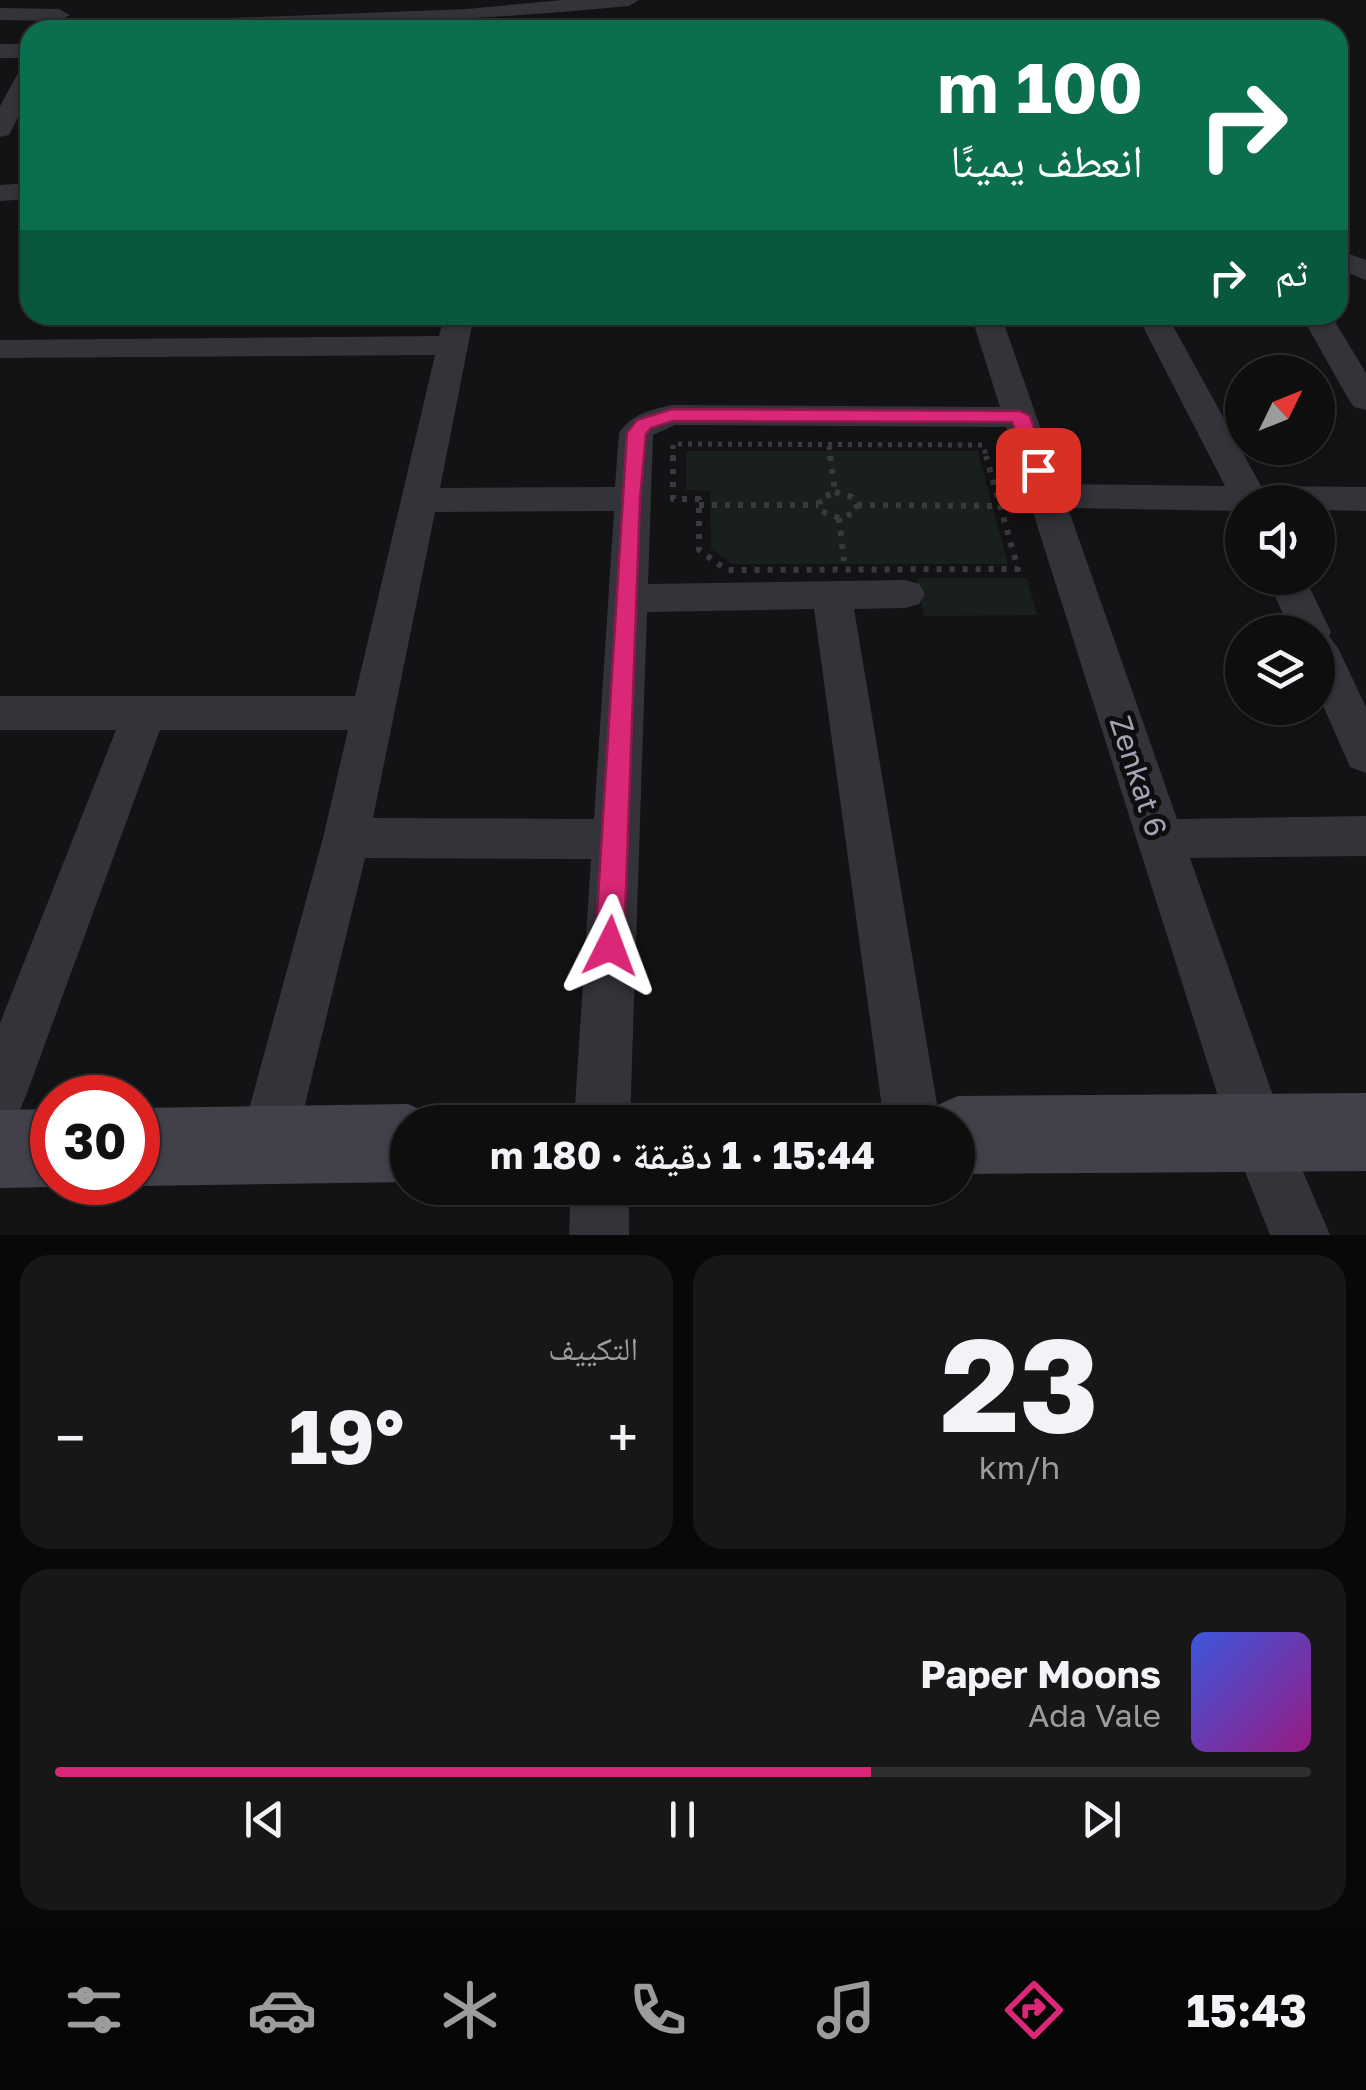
<!DOCTYPE html>
<html lang="ar">
<head>
<meta charset="utf-8">
<style>
  :root { --surface:#0e0e0f; --page:#171718; --text:#f1f3f6; --muted:#9b9c9e; --line:#2e2e2f; --accent:#db2777 }
  body { margin:0; font-family:"Golos Text","Noto Naskh Arabic",sans-serif; background:var(--page); color:var(--text); direction:rtl; height:100vh; display:flex; flex-direction:column; font-size:38px; white-space:nowrap }
  * { box-sizing:border-box; margin:0 }
  p { font-size:32px; color:var(--muted) }
  .icon { flex:none; width:55px; height:55px; fill:none; stroke:currentColor; stroke-width:2; stroke-linecap:round; stroke-linejoin:round }
  .map { position:relative; height:1235px; overflow:hidden; direction:ltr }
  .drawer { display:flex; flex-direction:column; gap:20px; padding:20px; background:#080808; flex:1 }
  .drawer>* { flex:none }
  .hud { position:absolute; left:20px; top:20px; width:1328px; height:305px; border-radius:30px; box-shadow:0 2px 8px #0004,0 0 0 2px var(--line); direction:rtl; background:#0b6e4f; color:#fff; overflow:hidden }
  .needle { width:65px; rotate:47deg }
  .tools { position:absolute; left:1225px; top:355px; display:grid; gap:20px }
  .tools a { display:grid; place-items:center; width:110px; height:110px; border-radius:50%; background:var(--surface); box-shadow:0 2px 8px #0004,0 0 0 2px var(--line); font-size:50px }
  .speed { position:absolute; left:30px; top:1075px; display:flex; gap:20px; font-size:50px; font-weight:700; text-align:center }
  .speed>* { display:grid; place-content:center; width:130px; height:130px; border-radius:50%; background:var(--surface); box-shadow:0 2px 8px #0004,0 0 0 2px var(--line); line-height:1 }
  .speed .limit { border:15px solid #d22; background:#fff; color:#111 }
  .pin { position:absolute; display:grid; place-items:center; width:85px; height:85px; color:#fff; margin:-42px; border-radius:20px; box-shadow:0 5px 15px #0006 }
  .me { position:absolute; width:110px; margin:-55px; rotate:3deg; stroke-linejoin:round; filter:drop-shadow(0 0 8px #0008) }
  .turn { display:flex; align-items:center; gap:35px; height:210px; padding:0 40px; font-size:45px }
  .turn .icon { width:130px; height:130px; stroke-width:2.5 }
  .turn b { display:block; font-size:70px; line-height:85px }
  .then { display:flex; align-items:center; height:95px; padding:0 40px; background:#0003; gap:20px; font-size:38px }
  .big { font-size:75px; font-weight:700; line-height:1.1 }
  .drawer .tile { flex:1; display:flex; flex-direction:column; justify-content:center; gap:15px; min-width:0; padding:0 35px; border-radius:30px; background:var(--page) }
  .drawer .dial { align-items:center; gap:0 }
  .dial b { font-size:130px; line-height:1 }
  .song { display:flex; align-items:center; gap:30px }
  .cover { width:120px; height:120px; border-radius:15px; background:linear-gradient(135deg,hsl(230 70% 55%),hsl(310 70% 35%)) }
  .played { height:10px; border-radius:5px; background:linear-gradient(90deg,var(--accent) 65%,var(--line) 65%) }
  .keys { display:flex; justify-content:space-around; direction:ltr }
  .heat { display:flex; justify-content:space-between; align-items:center; font-size:55px; direction:ltr }
  .drawer .tiles { flex:1; display:grid; gap:20px; grid-template-columns:1fr 1fr }
  .tile:last-child { grid-column:span 2 }
  .trip { position:absolute; left:390px; top:1105px; width:585px; height:100px; border-radius:50px; background:var(--surface); box-shadow:0 2px 8px #0004,0 0 0 2px var(--line); font-weight:700; line-height:100px; text-align:center; direction:rtl }
  .tabs { display:flex; height:160px; justify-content:space-around; align-items:center; background:#060606; color:var(--muted) }
  .tabs .icon { width:70px; height:70px }
  .tabs .active { color:var(--accent) }
  .tabs b { font-size:45px; color:var(--text) }
  .map>svg:first-child { display:block }
</style>
</head>
<body>
<div class="map">
<svg width="1366" height="1235" viewBox="0 0 1366 1235">
  <rect width="100%" height="100%" fill="#131214"/>
  <path fill="#181f1c" d="M 686,451 L 978,451 L 1008,564 L 731,564 L 711,549 L 710,491 L 686,490 Z
    M 916,578 L 1027,578 L 1037,615 L 924,616 Z"/>
  <g fill="none" stroke-linecap="round" stroke-linejoin="round">
    <path stroke="#3a3940" stroke-width="5" stroke-dasharray="4 6" stroke-linecap="butt" d="M 829,446 L 831,459
      M 673,459 L 673,444 L 983,445 L 987,459"/>
    <path stroke="#3a3940" stroke-width="6" stroke-dasharray="5 8" stroke-linecap="butt" d="M 673,456 L 673,499 L 699,499 L 699,550 L 727,570 L 1018,569 L 986,456
      M 830,456 L 835,492
      M 835,492 L 852,497 L 857,505 L 855,513 L 839,518 L 821,511 L 819,499 Z
      M 699,505 L 818,505
      M 857,505 L 1000,506
      M 839,518 L 844,561"/>
    <path fill="#343339" fill-rule="evenodd" d="M 562,0 L 639,0 L 629,6 C 441,24 255,30 66,30 L 77,24 L 467,9 Z
      M 0,8 L 59,9 L 70,15 L 59,21 L 0,20 Z
      M 0,44 L 30,44 L 30,58 L 0,58 Z
      M 30,64 L 30,94 L 9,135 L 0,137 L 0,106 L 22,66 Z
      M 30,183 L 30,199 L 0,201 L 0,185 Z
      M 1338,250 L 1366,260 L 1366,280 L 1338,269 Z
      M 444,315 L 474,315 L 440,488 L 615,487 L 619,433 C 632,414 650,410 672,405 L 1000,407 L 971,315 L 1001,315 L 1060,484 L 1225,486 L 1137,315 L 1167,315 L 1261,486 L 1366,487 L 1366,511 L 1318,510 L 1318,502 L 1242,502 L 1242,511 L 1068,508 L 1177,819 L 1366,816 L 1366,856 L 1190,858 L 1284,1127 L 1330,1235 L 1270,1235 L 1229,1131 L 1006,427 L 675,425 L 653,435 L 648,584 L 905,580 L 919,584 L 925,594 L 919,604 L 905,608 L 854,609 L 940,1122 L 884,1122 L 814,609 L 647,612 L 630,1122 L 574,1122 L 591,859 L 365,858 L 295,1146 L 287,1166 L 267,1174 L 247,1166 L 239,1146 L 323,838 L 348,730 L 160,730 L 27,1093 L 19,1112 L 0,1120 L 0,1023 L 116,730 L 0,730 L 0,696 L 355,696 L 435,355 L 0,358 L 0,340 L 439,336 ZM 614,511 L 594,819 L 373,818 L 435,512 Z
      M 1301,315 L 1331,315 L 1366,373 L 1366,410 L 1354,407 L 1349,400 Z
      M 1267,578 L 1305,578 L 1331,632 L 1329,636 L 1338,648 L 1366,707 L 1366,773 L 1350,767 L 1318,694 L 1318,632 L 1291,632 Z
      M 571,1188 L 629,1188 L 629,1235 L 569,1235 Z"/>
    <path fill="#424149" fill-rule="evenodd" d="M 1366,1093 L 1366,1171 L 958,1174 L 958,1122 L 924,1122 L 931,1108 L 958,1096 Z
      M 408,1104 L 435,1116 L 438,1122 L 408,1122 L 408,1182 L 138,1186 L 130,1182 L 138,1182 L 138,1108 Z
      M 52,1109 L 52,1182 L 63,1182 L 52,1187 L 0,1188 L 0,1110 Z"/>
  </g>
  <path fill="#db2777" stroke="#8e194d" stroke-width="2.5" d="M 672,409 L 1020,411 L 1030,416 L 1048,470 L 1045,474 L 1031,474 L 1012,422 L 673,421 L 651,428 L 646,434 L 640,499 L 624,946 L 620,955 L 610,958 L 600,955 L 595,946 L 627,433 L 637,420 Z"/>
  <g text-anchor="middle" dominant-baseline="central" stroke-width="10" stroke-linejoin="round" paint-order="stroke">
    <g font-size="30" fill="#a4a3b5" stroke="#0e0d0f">
      <text transform="translate(1139 776) rotate(72)">Zenkat 6</text>
    </g>
  </g>
</svg>
<div class="tools">
<a><svg class="needle" viewBox="-14 -14 28 28"><path d="M0-13l5 13h-10z" fill="#e53935"/><path d="M0 13l5-13h-10z" fill="#9b9c9e"/></svg></a>
<a><svg class="icon" aria-label="sound" viewBox="0 0 24 24"><path d="M4 9h4l5-4v14l-5-4H4zM17 9q2 3 0 6"/></svg></a>
<a><svg class="icon" aria-label="layers" viewBox="0 0 24 24"><path d="M12 4l9 5-9 5-9-5zM3 14l9 5 9-5"/></svg></a>
</div>
<div class="speed"><div class="limit">30</div></div>
<div class="pin" style="left:1038px;top:470px;background:#d93025"><svg class="icon" aria-label="arrive" viewBox="0 0 24 24"><path d="M6 21V4h12l-3 4 3 4H6"/></svg></div>
<svg class="me" style="left:610px;top:946px" viewBox="-20 -20 40 40"><path d="M0-17L14 15 0 8-14 15z" fill="#db2777" stroke="#fff" stroke-width="4"/></svg>
<div class="trip">15:44 · 1 دقيقة · 180 m</div>
<div class="hud">
<div class="turn"><svg class="icon" aria-label="right" viewBox="0 0 24 24"><path d="M7 20v-9h11M14 6l5 5-5 5"/></svg><div><b>100 m</b>انعطف يمينًا</div></div>
<div class="then">ثم<svg class="icon" aria-label="right" viewBox="0 0 24 24"><path d="M7 20v-9h11M14 6l5 5-5 5"/></svg></div>
</div>
</div>
<section class="drawer">
<div class="tiles">
<div class="tile dial"><b>23</b><p>km/h</p></div>
<div class="tile"><p>التكييف</p>
<div class="heat"><a>−</a><b class="big">19°</b><a>+</a></div>
</div>
<div class="tile">
<div class="song"><i class="cover"></i><div><b>Paper Moons</b><p>Ada Vale</p></div></div>
<div class="played"></div>
<div class="keys"><svg class="icon" aria-label="previous" viewBox="0 0 24 24"><path d="M18 5L8 12l10 7zM5 5v14"/></svg><svg class="icon" aria-label="pause" viewBox="0 0 24 24"><path d="M8 5v14M16 5v14"/></svg><svg class="icon" aria-label="next" viewBox="0 0 24 24"><path d="M6 5l10 7-10 7zM19 5v14"/></svg></div>
</div>
</div>
</section>
<nav class="tabs">
<b>15:43</b>
<svg class="icon active" aria-label="directions" viewBox="0 0 24 24"><path d="M12 3l9 9-9 9-9-9zM9 14v-3h6M13 9l2 2-2 2"/></svg>
<svg class="icon" aria-label="music" viewBox="0 0 24 24"><path d="M9 18V5l10-2v13"/><circle cx="6" cy="18" r="3"/><circle cx="16" cy="16" r="3"/></svg>
<svg class="icon" aria-label="phone" viewBox="0 0 24 24"><path d="M5 4h4l2 5-3 2q2 4 5 5l2-3 5 2v4C11 20 4 13 5 4z"/></svg>
<svg class="icon" aria-label="climate" viewBox="0 0 24 24"><path d="M12 3v18M4 7l16 10M4 17L20 7"/></svg>
<svg class="icon" aria-label="car" viewBox="0 0 24 24"><path d="M5 17H2v-5l4-1 3-4h7l3 4 3 1v5h-3M9 17h6M6 11h13"/><circle cx="7" cy="17" r="2"/><circle cx="17" cy="17" r="2"/></svg>
<svg class="icon" aria-label="filters" viewBox="0 0 24 24"><path d="M4 7h16M4 17h16"/><circle cx="9" cy="7" r="2"/><circle cx="15" cy="17" r="2"/></svg>
</nav>
</body>
</html>
